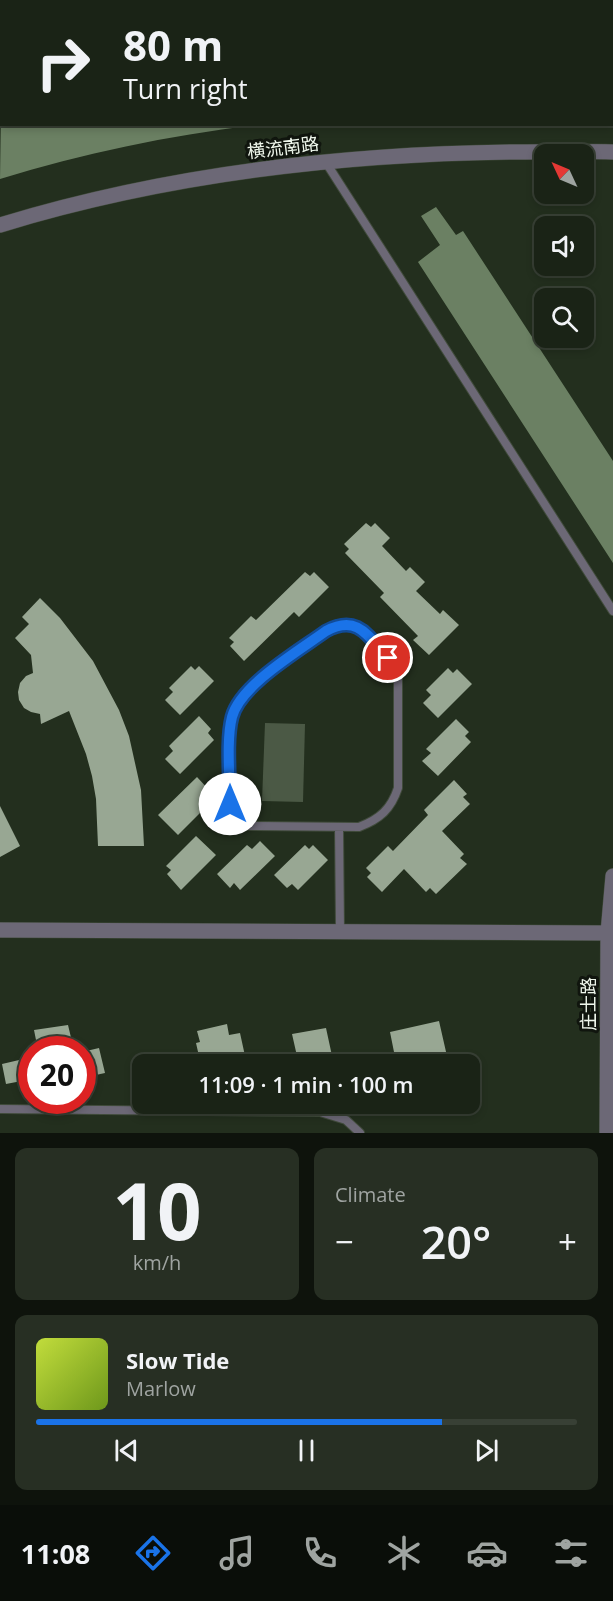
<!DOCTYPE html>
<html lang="en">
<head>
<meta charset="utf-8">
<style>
  :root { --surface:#1a2316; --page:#272f23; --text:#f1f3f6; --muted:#9fa4a1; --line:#384035; --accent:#1a73e8 }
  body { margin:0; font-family:"Open Sans","Noto Sans SC",sans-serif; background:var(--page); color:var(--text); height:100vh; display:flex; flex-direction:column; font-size:22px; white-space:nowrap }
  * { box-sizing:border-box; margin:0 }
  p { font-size:20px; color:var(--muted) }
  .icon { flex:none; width:33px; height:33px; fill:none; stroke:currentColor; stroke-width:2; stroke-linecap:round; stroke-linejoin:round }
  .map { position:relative; height:1133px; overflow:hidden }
  .sheet { display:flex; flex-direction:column; gap:15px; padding:15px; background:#0e130c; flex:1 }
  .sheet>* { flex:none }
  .banner { position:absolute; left:0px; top:0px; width:614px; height:126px; box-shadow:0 3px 9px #0003,0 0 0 2px var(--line); background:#1a2316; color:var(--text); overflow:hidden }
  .needle { width:39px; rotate:314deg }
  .fabs { position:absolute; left:534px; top:144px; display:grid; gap:12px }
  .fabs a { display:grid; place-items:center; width:60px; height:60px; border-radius:12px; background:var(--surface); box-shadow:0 3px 9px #0003,0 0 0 2px var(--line); font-size:30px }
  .speed { position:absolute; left:18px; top:1036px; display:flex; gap:12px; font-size:30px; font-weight:700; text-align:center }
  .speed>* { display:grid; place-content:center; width:78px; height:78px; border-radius:50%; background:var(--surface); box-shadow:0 3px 9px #0003,0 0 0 2px var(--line); line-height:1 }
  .speed .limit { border:9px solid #d22; background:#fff; color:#111 }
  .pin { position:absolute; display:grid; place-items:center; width:51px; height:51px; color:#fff; margin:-26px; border:3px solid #fff; border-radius:50%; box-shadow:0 2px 6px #0007 }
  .me { position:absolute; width:66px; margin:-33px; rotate:0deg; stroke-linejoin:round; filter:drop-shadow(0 0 4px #0008) }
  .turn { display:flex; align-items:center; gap:21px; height:126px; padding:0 24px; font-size:27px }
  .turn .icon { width:78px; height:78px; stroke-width:2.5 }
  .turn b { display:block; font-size:42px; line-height:51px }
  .big { font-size:45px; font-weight:600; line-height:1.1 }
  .sheet .tile { flex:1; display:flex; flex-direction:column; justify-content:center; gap:9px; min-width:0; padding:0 21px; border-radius:12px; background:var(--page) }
  .sheet .dial { align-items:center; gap:0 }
  .dial b { font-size:78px; line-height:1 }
  .song { display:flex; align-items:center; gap:18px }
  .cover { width:72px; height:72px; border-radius:9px; background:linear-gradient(135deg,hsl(70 70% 55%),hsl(80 70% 35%)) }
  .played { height:6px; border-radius:3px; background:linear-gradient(90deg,var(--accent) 75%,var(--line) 75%) }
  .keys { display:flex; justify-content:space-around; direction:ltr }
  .heat { display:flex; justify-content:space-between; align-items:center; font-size:33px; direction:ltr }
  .sheet .tiles { flex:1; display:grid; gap:15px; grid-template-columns:1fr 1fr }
  .tile:last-child { grid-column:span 2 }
  .trip { position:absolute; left:132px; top:1054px; width:348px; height:60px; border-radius:12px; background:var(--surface); box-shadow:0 3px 9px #0003,0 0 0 2px var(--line); font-weight:600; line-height:60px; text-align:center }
  .dock { display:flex; height:96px; justify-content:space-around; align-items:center; background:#0a0e09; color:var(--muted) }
  .dock .icon { width:42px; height:42px }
  .dock .on { color:var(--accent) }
  .dock b { font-size:27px; color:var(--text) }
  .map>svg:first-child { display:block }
</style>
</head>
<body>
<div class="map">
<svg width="613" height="1133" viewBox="0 0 613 1133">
  <rect width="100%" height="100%" fill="#232f1e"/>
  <path fill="#4b5945" d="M 265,723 L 305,724 L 303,802 L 262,801 Z"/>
  <path fill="#6b8063" d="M 1,108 L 2,124 L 254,125 C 168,136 83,153 0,179 Z
    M 436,207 L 456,235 L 463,231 L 613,461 L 613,563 L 418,262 L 440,245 L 421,216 Z"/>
  <path fill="#98a793" d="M 366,523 L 371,527 L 375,523 L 390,538 L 382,546 L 406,571 L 410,567 L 425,582 L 416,591 L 440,614 L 443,610 L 459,625 L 429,655 L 413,640 L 418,636 L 380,597 L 384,593 L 345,553 L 349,549 L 344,544 Z
    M 305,572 L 310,576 L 314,572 L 329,587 L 299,617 L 294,612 L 244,661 L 230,646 L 234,642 L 229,638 L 251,616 L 256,620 Z
    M 40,598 L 60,618 L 93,661 L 119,710 L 129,736 L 141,790 L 144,846 L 98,846 L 96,799 L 92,776 L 86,754 L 69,711 L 41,724 L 40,714 L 31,712 L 24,708 L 19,700 L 18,692 L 20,683 L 26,676 L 33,673 L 31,655 L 15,638 L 29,624 L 22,617 Z
    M 191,666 L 195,670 L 199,666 L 214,681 L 180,715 L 165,700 L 173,692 L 169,688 Z
    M 448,668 L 453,673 L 457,669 L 472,684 L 438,718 L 423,703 L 431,695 L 426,690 Z
    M 199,716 L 211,729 L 208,733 L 214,740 L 180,774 L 165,759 L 173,751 L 169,746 Z
    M 456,719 L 469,732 L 465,736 L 471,742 L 438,776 L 422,761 L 431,753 L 426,749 Z
    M 197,777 L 210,791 L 205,795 L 212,801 L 178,835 L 158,815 Z
    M 454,780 L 467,794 L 463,797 L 470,804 L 442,831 L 464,854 L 460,858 L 467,864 L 436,894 L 430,888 L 426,892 L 404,869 L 382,892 L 367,877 L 371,873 L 366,868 L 388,846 L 393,851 L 428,815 L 424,810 Z
    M 0,806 L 20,846 L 0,857 Z
    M 196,836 L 216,855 L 181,890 L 167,874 L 171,870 L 166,866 Z
    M 260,841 L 275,856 L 240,890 L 234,883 L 230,888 L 217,874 L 247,845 L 252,849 Z
    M 305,845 L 309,849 L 313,845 L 328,860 L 298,890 L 292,884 L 287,888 L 274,875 Z
    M 439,1021 L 449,1065 L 366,1065 L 365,1059 L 394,1052 L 390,1032 Z
    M 227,1024 L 229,1035 L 240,1033 L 247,1065 L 201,1065 L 196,1043 L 200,1042 L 197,1031 Z
    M 68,1025 L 74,1050 L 38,1050 L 34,1030 Z
    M 326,1028 L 334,1065 L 299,1065 L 292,1034 Z
    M 99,1048 L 105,1073 L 82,1078 L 82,1052 Z
    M 32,1057 L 32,1079 L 6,1084 L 2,1064 Z"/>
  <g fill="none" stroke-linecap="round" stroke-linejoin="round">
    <defs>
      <path id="service" d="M 325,161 L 613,611
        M 338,624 C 343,624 349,624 353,625 C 369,630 392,662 398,677 L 398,788 C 391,809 380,819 359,827 L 250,826 C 229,816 230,800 230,780 C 230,759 227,736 233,716 C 241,685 300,650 326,631 Z
        M 339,827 L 340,931
        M 0,1109 L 320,1112 L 346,1120 L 360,1133"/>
      <path id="minor" d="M 0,930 L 608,933
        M 607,1133 L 608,933 L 613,876"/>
      <path id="tertiary" d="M 0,225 C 167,174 339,154 513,152 C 546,152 580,151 613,152"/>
    </defs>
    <use href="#service" stroke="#404b3b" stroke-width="10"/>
    <use href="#minor" stroke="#404b3b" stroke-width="16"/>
    <use href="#tertiary" stroke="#404b3b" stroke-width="16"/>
    <use href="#service" stroke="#6c6876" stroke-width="8"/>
    <use href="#minor" stroke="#6c6876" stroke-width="15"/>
    <use href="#tertiary" stroke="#6c6876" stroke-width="15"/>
  </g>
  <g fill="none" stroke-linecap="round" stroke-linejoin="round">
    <defs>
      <path id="route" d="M 230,804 C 230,779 226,740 232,717 C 240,685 300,650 326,631 C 358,614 368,636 388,658"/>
    </defs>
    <use href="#route" stroke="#114b97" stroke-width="15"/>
    <use href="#route" stroke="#1a73e8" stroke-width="10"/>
  </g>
  <g text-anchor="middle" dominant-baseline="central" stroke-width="6" stroke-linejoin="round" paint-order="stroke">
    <g font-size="18" fill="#eff7ec" stroke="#10150e">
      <text transform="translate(283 147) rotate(-7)">横流南路</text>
      <text transform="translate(588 1004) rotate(-90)">庄士路</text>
    </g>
  </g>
</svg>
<div class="fabs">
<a><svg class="needle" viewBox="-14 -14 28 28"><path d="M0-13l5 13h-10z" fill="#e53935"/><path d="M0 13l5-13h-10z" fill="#9fa4a1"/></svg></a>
<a><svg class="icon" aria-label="sound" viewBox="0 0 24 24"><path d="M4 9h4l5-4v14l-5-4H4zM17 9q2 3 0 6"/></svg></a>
<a><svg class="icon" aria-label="search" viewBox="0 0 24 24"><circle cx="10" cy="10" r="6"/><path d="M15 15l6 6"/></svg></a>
</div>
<div class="speed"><div class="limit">20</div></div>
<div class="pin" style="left:388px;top:658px;background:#d93025"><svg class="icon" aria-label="arrive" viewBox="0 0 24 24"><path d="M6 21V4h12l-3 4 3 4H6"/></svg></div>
<svg class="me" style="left:230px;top:804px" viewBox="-20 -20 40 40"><circle r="19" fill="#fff"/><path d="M0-13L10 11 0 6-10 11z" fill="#1a73e8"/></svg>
<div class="trip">11:09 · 1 min · 100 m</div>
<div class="banner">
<div class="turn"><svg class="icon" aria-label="right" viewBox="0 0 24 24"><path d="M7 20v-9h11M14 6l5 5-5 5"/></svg><div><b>80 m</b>Turn right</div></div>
</div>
</div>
<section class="sheet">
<div class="tiles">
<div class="tile dial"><b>10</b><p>km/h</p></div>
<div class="tile"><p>Climate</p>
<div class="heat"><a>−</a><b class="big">20°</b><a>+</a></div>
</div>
<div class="tile">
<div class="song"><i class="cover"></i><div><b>Slow Tide</b><p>Marlow</p></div></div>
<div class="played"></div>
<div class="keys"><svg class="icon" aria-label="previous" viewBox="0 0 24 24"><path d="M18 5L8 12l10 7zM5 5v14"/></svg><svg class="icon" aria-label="pause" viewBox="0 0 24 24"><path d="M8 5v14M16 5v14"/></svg><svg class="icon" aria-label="next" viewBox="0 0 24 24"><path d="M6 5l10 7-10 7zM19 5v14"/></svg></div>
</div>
</div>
</section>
<nav class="dock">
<b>11:08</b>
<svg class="icon on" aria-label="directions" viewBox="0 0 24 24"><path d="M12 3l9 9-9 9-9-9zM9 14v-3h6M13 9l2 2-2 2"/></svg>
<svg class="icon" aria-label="music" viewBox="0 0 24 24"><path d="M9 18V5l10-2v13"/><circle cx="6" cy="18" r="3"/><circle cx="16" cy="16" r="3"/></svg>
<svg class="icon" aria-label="phone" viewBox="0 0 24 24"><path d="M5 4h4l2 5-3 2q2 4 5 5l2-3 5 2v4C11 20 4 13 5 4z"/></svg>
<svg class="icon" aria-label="climate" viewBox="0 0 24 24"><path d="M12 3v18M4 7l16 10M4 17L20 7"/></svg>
<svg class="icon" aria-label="car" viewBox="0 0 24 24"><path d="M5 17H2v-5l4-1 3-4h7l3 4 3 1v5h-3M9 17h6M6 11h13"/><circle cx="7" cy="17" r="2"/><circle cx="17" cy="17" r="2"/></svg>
<svg class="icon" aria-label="filters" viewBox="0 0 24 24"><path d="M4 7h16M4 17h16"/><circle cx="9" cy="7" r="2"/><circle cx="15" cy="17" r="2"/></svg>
</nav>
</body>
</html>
